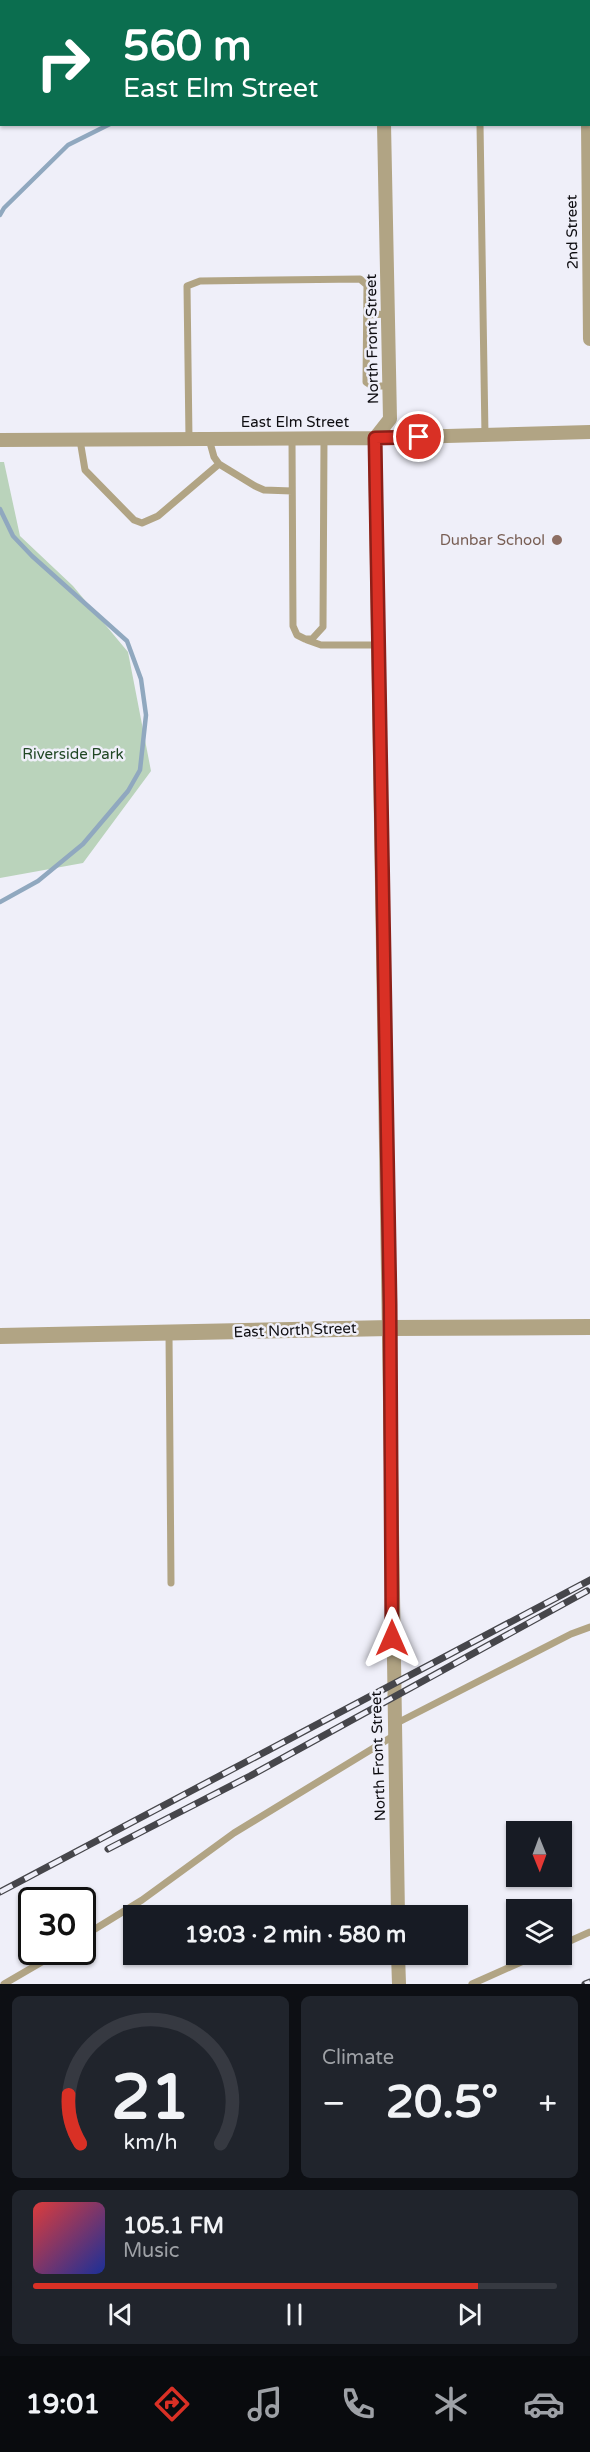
<!DOCTYPE html>
<html lang="en">
<head>
<meta charset="utf-8">
<style>
  :root { --surface:#171b24; --page:#20242c; --text:#f1f3f6; --muted:#9ea1a6; --line:#363941; --accent:#d93025 }
  body { margin:0; font-family:"Varela Round",sans-serif; background:var(--page); color:var(--text); height:100vh; display:flex; flex-direction:column; font-size:22px; white-space:nowrap }
  * { box-sizing:border-box; margin:0 }
  p { font-size:20px; color:var(--muted) }
  .icon { flex:none; width:33px; height:33px; fill:none; stroke:currentColor; stroke-width:2; stroke-linecap:round; stroke-linejoin:round }
  .map { position:relative; height:1984px; overflow:hidden }
  .panel { display:flex; flex-direction:column; gap:12px; padding:12px; background:#0d0f14; flex:1 }
  .panel>* { flex:none }
  .top-card { position:absolute; left:0px; top:0px; width:591px; height:126px; box-shadow:0 2px 4px #0004; background:#0b6e4f; color:#fff; overflow:hidden }
  .needle { width:39px; rotate:179deg }
  .buttons { position:absolute; left:506px; top:1821px; display:grid; gap:12px }
  .buttons a { display:grid; place-items:center; width:66px; height:66px; border-radius:0px; background:var(--surface); box-shadow:0 2px 4px #0004; font-size:30px }
  .speed { position:absolute; left:18px; top:1887px; display:flex; gap:12px; font-size:30px; font-weight:700; text-align:center }
  .speed>* { display:grid; place-content:center; width:78px; height:78px; border-radius:50%; background:var(--surface); box-shadow:0 2px 4px #0004; line-height:1 }
  .speed .limit { border:3px solid #111; border-radius:9px; background:#fff; color:#111 }
  .pin { position:absolute; display:grid; place-items:center; width:51px; height:51px; color:#fff; margin:-26px; border:3px solid #fff; border-radius:50%; box-shadow:0 2px 6px #0007 }
  .me { position:absolute; width:66px; margin:-33px; rotate:0deg; stroke-linejoin:round; filter:drop-shadow(0 0 4px #0008) }
  .turn { display:flex; align-items:center; gap:21px; height:126px; padding:0 24px; font-size:27px }
  .turn .icon { width:78px; height:78px; stroke-width:2.5 }
  .turn b { display:block; font-size:42px; line-height:51px }
  .big { font-size:45px; font-weight:700; line-height:1.1 }
  .panel .tile { flex:1; display:flex; flex-direction:column; justify-content:center; gap:9px; min-width:0; padding:0 21px; border-radius:9px; background:var(--page) }
  .panel .dial { align-items:center; gap:0 }
  .dial svg { height:156px; overflow:visible; fill:none; stroke:var(--line); stroke-width:7; stroke-linecap:round; text-anchor:middle }
  .dial text { fill:var(--text); stroke:none }
  .song { display:flex; align-items:center; gap:18px }
  .cover { width:72px; height:72px; border-radius:9px; background:linear-gradient(135deg,hsl(0 70% 55%),hsl(230 70% 35%)) }
  .played { height:6px; border-radius:3px; background:linear-gradient(90deg,var(--accent) 85%,var(--line) 85%) }
  .keys { display:flex; justify-content:space-around; direction:ltr }
  .heat { display:flex; justify-content:space-between; align-items:center; font-size:33px; direction:ltr }
  .panel .tiles { flex:1; display:grid; gap:12px; grid-template-columns:1fr 1fr }
  .tile:last-child { grid-column:span 2 }
  .trip { position:absolute; left:123px; top:1905px; width:345px; height:60px; border-radius:0px; background:var(--surface); box-shadow:0 2px 4px #0004; font-weight:700; line-height:60px; text-align:center }
  .menu { display:flex; height:96px; justify-content:space-around; align-items:center; background:#090b0e; color:var(--muted) }
  .menu .icon { width:42px; height:42px }
  .menu .on { color:var(--accent) }
  .menu b { font-size:27px; color:var(--text) }
  .map>svg:first-child { display:block }
</style>
</head>
<body>
<div class="map">
<svg width="590" height="1984" viewBox="0 0 590 1984">
  <rect width="100%" height="100%" fill="#efeff9"/>
  <path fill="#bad3bb" d="M 0,462 L 4,462 L 20,536 L 73,586 L 128,652 L 151,771 L 83,863 L 0,878 Z"/>
  <g fill="none" stroke-linecap="round" stroke-linejoin="round">
    <path stroke="#90a8bf" stroke-width="4.5" d="M 310,2 L 312,0
      M 0,215 L 4,208 L 68,145 L 110,124
      M 0,509 L 13,536 L 32,556 L 127,641 L 141,679 L 146,715 L 140,770 L 128,791 L 83,844 L 38,881 L 0,902"/>
    <path stroke="#b1a484" stroke-width="7" d="M 478,0 L 478,2
      M 480,124 L 485,435
      M 367,315 L 388,314
      M 189,439 L 187,286 L 200,281 L 360,279 L 367,285 L 366,382 L 372,386 L 389,386
      M 209,439 L 214,457 L 219,464 L 255,486 L 264,490 L 292,491
      M 292,439 L 293,626 L 297,635 L 305,639 L 312,639 L 323,627 L 324,439
      M 80,440 L 85,470 L 134,520 L 142,523 L 158,516 L 219,464
      M 307,640 L 321,645 L 379,645
      M 169,1334 L 171,1583
      M 395,1724 L 571,1634 L 590,1627
      M 82,1937 L 142,1900 L 234,1833 L 395,1735
      M 561,1945 L 590,1932
      M 4,1984 L 59,1952
      M 472,1984 L 539,1954"/>
    <path stroke="#b1a484" stroke-width="14" d="M 587,0 L 587,2
      M 382,2 L 382,0
      M 384,124 L 390,419 L 375,438 L 398,1916
      M 588,124 L 590,339
      M 0,440 L 375,438 L 590,432
      M 398,1954 L 399,1984"/>
    <path stroke="#b1a484" stroke-width="16" d="M 0,1336 L 390,1328 L 590,1327"/>
    <defs>
      <path id="rail" d="M 108,1849 L 250,1776 L 587,1591
        M 0,1892 L 590,1580
        M 585,1984 L 590,1982"/>
    </defs>
    <use href="#rail" stroke="#46464b" stroke-width="7"/>
    <use href="#rail" stroke="#efeff9" stroke-width="4.5" stroke-dasharray="14" stroke-linecap="butt"/>
  </g>
  <g fill="none" stroke-linecap="round" stroke-linejoin="round">
    <defs>
      <path id="route" d="M 392,1638 L 390,1304 L 375,438 L 419,437"/>
    </defs>
    <use href="#route" stroke="#8d1f18" stroke-width="15"/>
    <use href="#route" stroke="#d93025" stroke-width="10"/>
  </g>
  <circle fill="#8d6e63" stroke="#efeff9" stroke-width="2" cx="557" cy="540" r="6"/>
  <g text-anchor="middle" dominant-baseline="central" stroke-width="5" stroke-linejoin="round" paint-order="stroke">
    <g font-size="15" fill="#0e0d11" stroke="#efeff9">
      <text transform="translate(572 232) rotate(-91)">2nd Street</text>
      <text transform="translate(372 339) rotate(-91)">North Front Street</text>
      <text x="295" y="422">East Elm Street</text>
      <text transform="translate(295 1330) rotate(-2)">East North Street</text>
      <text transform="translate(378 1756) rotate(-92)">North Front Street</text>
    </g>
    <g font-size="15" fill="#785e54" stroke="#efeff9" text-anchor="end">
      <text x="545" y="540">Dunbar School</text>
    </g>
    <g font-size="15" fill="#204724" stroke="#efeff9">
      <text x="73" y="754">Riverside Park</text>
    </g>
  </g>
</svg>
<div class="buttons">
<a><svg class="needle" viewBox="-14 -14 28 28"><path d="M0-13l5 13h-10z" fill="#e53935"/><path d="M0 13l5-13h-10z" fill="#9ea1a6"/></svg></a>
<a><svg class="icon" aria-label="layers" viewBox="0 0 24 24"><path d="M12 4l9 5-9 5-9-5zM3 14l9 5 9-5"/></svg></a>
</div>
<div class="speed"><div class="limit">30</div></div>
<div class="pin" style="left:419px;top:437px;background:#d93025"><svg class="icon" aria-label="arrive" viewBox="0 0 24 24"><path d="M6 21V4h12l-3 4 3 4H6"/></svg></div>
<svg class="me" style="left:392px;top:1638px" viewBox="-20 -20 40 40"><path d="M0-17L14 15 0 8-14 15z" fill="#d93025" stroke="#fff" stroke-width="4"/></svg>
<div class="trip">19:03 · 2 min · 580 m</div>
<div class="top-card">
<div class="turn"><svg class="icon" aria-label="right" viewBox="0 0 24 24"><path d="M7 20v-9h11M14 6l5 5-5 5"/></svg><div><b>560 m</b>East Elm Street</div></div>
</div>
</div>
<section class="panel">
<div class="tiles">
<div class="tile dial"><svg viewBox="0 0 100 80">
<path d="M14 69A42 42 0 1 1 86 69"/>
<path d="M14 69A42 42 0 0 1 8 44" stroke="#d93025"/>
<text x="50" y="56" font-size="32" font-weight="700">21</text>
<text x="50" y="72" font-size="11">km/h</text>
</svg></div>
<div class="tile"><p>Climate</p>
<div class="heat"><a>−</a><b class="big">20.5°</b><a>+</a></div>
</div>
<div class="tile">
<div class="song"><i class="cover"></i><div><b>105.1 FM</b><p>Music</p></div></div>
<div class="played"></div>
<div class="keys"><svg class="icon" aria-label="previous" viewBox="0 0 24 24"><path d="M18 5L8 12l10 7zM5 5v14"/></svg><svg class="icon" aria-label="pause" viewBox="0 0 24 24"><path d="M8 5v14M16 5v14"/></svg><svg class="icon" aria-label="next" viewBox="0 0 24 24"><path d="M6 5l10 7-10 7zM19 5v14"/></svg></div>
</div>
</div>
</section>
<nav class="menu">
<b>19:01</b>
<svg class="icon on" aria-label="directions" viewBox="0 0 24 24"><path d="M12 3l9 9-9 9-9-9zM9 14v-3h6M13 9l2 2-2 2"/></svg>
<svg class="icon" aria-label="music" viewBox="0 0 24 24"><path d="M9 18V5l10-2v13"/><circle cx="6" cy="18" r="3"/><circle cx="16" cy="16" r="3"/></svg>
<svg class="icon" aria-label="phone" viewBox="0 0 24 24"><path d="M5 4h4l2 5-3 2q2 4 5 5l2-3 5 2v4C11 20 4 13 5 4z"/></svg>
<svg class="icon" aria-label="climate" viewBox="0 0 24 24"><path d="M12 3v18M4 7l16 10M4 17L20 7"/></svg>
<svg class="icon" aria-label="car" viewBox="0 0 24 24"><path d="M5 17H2v-5l4-1 3-4h7l3 4 3 1v5h-3M9 17h6M6 11h13"/><circle cx="7" cy="17" r="2"/><circle cx="17" cy="17" r="2"/></svg>
</nav>
</body>
</html>
